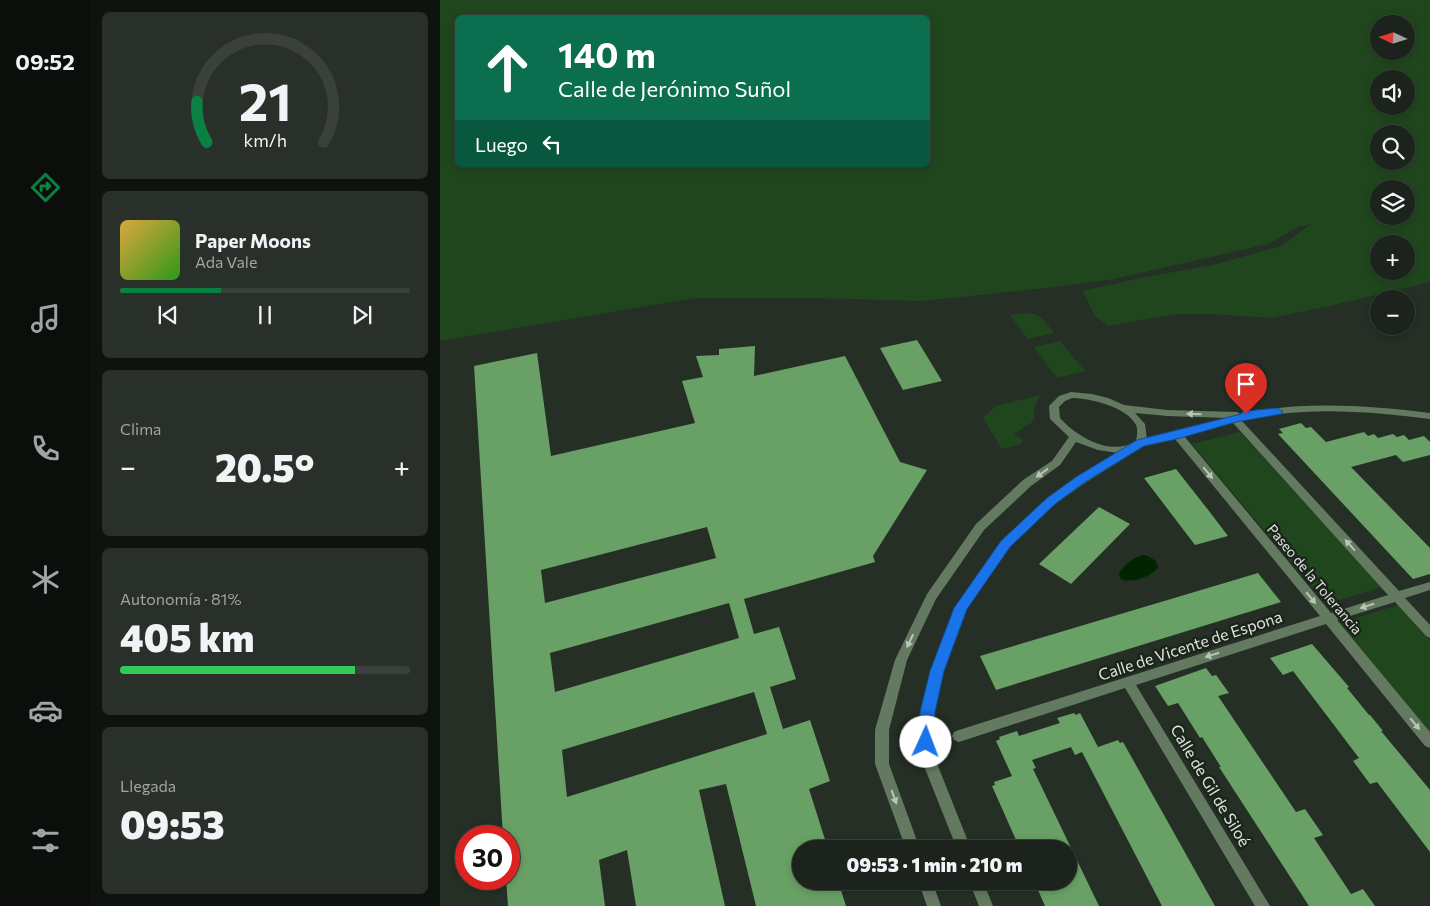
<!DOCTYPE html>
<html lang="es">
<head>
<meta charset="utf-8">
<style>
  :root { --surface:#1c231c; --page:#292f29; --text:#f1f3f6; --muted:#a0a4a3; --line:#3a403b; --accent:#0b8043 }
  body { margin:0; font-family:Commissioner,sans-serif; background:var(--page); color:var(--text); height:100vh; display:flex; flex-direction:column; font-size:19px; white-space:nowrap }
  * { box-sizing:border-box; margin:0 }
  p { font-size:16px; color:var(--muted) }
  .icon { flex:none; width:28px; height:28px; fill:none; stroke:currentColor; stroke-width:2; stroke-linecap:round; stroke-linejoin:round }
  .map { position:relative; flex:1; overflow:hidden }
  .details { display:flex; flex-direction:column; gap:12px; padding:12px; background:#0f130f; width:350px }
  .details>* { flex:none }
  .banner { position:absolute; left:15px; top:15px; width:475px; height:152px; border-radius:8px; box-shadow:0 2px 8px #0003,0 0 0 1px var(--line); background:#0b6e4f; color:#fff; overflow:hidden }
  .needle { width:32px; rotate:274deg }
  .fabs { position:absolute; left:930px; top:15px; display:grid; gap:10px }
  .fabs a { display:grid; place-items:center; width:45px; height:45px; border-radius:50%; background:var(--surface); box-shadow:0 2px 8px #0003,0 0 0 1px var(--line); font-size:25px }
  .speed { position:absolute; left:15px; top:825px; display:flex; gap:10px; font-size:25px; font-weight:700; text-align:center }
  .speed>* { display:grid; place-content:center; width:65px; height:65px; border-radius:50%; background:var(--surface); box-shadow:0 2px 8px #0003,0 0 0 1px var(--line); line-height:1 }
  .speed .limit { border:8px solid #d22; background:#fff; color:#111 }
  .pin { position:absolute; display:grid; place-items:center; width:42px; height:42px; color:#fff; margin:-51px -21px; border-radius:50% 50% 50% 0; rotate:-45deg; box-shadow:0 0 5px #0007 }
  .pin .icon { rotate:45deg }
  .me { position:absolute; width:55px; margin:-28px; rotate:2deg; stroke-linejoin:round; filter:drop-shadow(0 0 4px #0008) }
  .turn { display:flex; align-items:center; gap:18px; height:105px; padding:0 20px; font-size:22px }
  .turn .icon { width:65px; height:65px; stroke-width:2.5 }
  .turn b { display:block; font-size:35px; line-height:42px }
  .then { display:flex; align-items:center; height:48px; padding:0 20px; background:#0003; gap:10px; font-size:19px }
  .big { font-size:38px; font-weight:800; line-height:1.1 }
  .details .card { flex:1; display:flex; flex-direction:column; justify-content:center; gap:8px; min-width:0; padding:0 18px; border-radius:8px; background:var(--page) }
  .details .dial { align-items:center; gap:0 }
  .dial svg { height:130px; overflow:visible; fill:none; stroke:var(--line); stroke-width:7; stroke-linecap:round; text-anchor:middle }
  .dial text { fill:var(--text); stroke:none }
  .song { display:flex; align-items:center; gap:15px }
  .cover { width:60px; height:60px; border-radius:8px; background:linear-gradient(135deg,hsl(40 70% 55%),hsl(110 70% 35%)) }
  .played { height:5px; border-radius:2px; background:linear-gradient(90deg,var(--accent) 35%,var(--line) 35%) }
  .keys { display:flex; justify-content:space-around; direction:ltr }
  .heat { display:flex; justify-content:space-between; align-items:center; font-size:28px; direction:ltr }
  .charge { height:8px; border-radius:4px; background:linear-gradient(90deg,#34c759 81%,var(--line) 0) }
  .trip { position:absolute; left:352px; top:840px; width:285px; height:50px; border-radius:25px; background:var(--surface); box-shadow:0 2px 8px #0003,0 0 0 1px var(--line); font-weight:800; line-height:50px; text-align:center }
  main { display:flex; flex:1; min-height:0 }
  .tab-bar { display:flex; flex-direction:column; width:90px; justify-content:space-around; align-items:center; background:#0b0e0b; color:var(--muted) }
  .tab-bar .icon { width:35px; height:35px }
  .tab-bar .active { color:var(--accent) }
  .tab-bar b { font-size:22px; color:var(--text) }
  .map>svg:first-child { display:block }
</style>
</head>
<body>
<main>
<nav class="tab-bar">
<b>09:52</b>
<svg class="icon active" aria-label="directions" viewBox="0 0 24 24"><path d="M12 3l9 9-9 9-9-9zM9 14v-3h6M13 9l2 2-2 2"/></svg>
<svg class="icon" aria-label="music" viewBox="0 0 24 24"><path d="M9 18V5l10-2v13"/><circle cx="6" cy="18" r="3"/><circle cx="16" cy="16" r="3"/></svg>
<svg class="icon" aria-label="phone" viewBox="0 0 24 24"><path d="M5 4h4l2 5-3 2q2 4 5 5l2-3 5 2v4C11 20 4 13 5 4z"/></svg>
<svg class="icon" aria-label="climate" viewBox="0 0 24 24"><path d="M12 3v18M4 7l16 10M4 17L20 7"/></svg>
<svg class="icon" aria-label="car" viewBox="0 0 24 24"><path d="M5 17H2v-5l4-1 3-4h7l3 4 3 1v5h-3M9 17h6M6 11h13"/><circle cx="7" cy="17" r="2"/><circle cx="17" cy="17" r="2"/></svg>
<svg class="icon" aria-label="filters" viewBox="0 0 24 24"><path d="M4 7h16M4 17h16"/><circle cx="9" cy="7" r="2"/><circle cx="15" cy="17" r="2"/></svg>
</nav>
<section class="details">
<div class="card dial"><svg viewBox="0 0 100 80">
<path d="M14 69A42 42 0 1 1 86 69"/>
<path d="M14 69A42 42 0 0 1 8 44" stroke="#0b8043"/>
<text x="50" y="56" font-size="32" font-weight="700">21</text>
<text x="50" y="72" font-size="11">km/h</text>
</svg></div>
<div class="card">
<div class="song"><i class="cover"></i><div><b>Paper Moons</b><p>Ada Vale</p></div></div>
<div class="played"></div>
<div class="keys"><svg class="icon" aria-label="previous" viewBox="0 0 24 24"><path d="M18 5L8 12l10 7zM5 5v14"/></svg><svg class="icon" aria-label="pause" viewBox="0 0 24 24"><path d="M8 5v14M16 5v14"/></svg><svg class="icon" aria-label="next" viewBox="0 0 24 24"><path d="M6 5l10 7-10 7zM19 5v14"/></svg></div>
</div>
<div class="card"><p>Clima</p>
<div class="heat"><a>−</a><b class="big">20.5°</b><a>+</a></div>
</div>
<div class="card"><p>Autonomía · 81%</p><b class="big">405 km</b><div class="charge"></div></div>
<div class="card"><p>Llegada</p><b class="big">09:53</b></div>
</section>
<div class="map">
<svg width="990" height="906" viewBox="0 0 990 906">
  <rect width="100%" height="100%" fill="#252f25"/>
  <path fill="#20461e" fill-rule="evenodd" d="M 0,0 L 990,0 L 990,282 L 890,306 L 831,318 L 771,314 L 736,314 L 668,326 L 654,315 L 643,291 L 700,278 L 773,265 L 841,246 L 871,224 L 856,228 L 828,244 L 674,279 L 607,288 L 482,301 L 375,298 L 254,298 L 0,341 ZM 18,18 L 488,18 L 488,165 L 18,165 ZM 939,24 L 966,24 L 966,51 L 939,51 ZM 939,79 L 966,79 L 966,106 L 939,106 ZM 939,134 L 966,134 L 966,161 L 939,161 ZM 939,189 L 966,189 L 966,216 L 939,216 ZM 939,244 L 966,244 L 966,271 L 939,271 Z
    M 589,313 C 602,314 606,323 614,333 L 588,339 L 570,315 Z
    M 620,341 L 645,371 L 617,378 L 594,347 Z
    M 600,395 L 594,408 L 594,419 L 591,423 L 574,434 L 584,441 L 579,445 L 562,449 L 543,418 L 556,406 Z
    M 800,432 L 942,587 L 886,604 L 752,444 Z
    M 958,605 L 990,641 L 990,732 L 900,623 Z"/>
  <path fill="#002500" d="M 706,555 L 716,561 L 718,567 C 713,576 691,584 681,579 L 679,574 C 683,565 696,555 706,555 Z"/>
  <path fill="#69a065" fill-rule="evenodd" d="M 477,340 L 502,381 L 463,390 L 440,348 Z
    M 315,346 L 314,376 L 405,356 L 460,462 L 487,470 L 433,556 L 435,562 L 304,599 L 314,634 L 339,627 L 356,679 L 330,687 L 343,729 L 370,720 L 390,781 L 369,789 L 388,849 L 361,849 L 361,881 L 398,881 L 406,906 L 316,906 L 286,784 L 259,790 L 285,906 L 196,906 L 187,850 L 159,860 L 165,906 L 68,906 L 66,879 L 69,879 L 69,836 L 63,836 L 34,366 L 97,353 L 111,456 L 255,423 L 242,381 L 263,377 L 256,356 L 279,355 L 279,349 ZM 267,527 L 276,558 L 105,603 L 101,570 ZM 289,603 L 299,638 L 115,692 L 110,653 ZM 314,692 L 327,734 L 127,797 L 122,750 Z
    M 861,423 L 866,428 L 871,427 L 886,442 L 924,432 L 928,436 L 934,434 L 938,438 L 953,434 L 957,437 L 964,435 L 969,440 L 984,436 L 990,442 L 990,455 L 963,462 L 956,455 L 911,467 L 990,548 L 990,574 L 973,579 L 838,434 L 843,433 L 839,429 Z
    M 736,469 L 769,511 L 788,536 L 755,545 L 704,478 Z
    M 659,507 L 690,524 L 631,584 L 599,564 Z
    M 818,573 L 841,602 L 556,690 L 540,656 Z
    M 872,644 L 909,687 L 907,688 L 929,715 L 930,715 L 943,731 L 941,731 L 990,790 L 990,852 L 937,782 L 930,784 L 913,761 L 919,758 L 853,671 L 843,675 L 830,658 Z
    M 766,668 L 772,676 L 776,675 L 789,693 L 778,696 L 856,812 L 865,809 L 883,835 L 874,838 L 911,894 L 923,889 L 935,906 L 869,906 L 779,767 L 781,767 L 762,737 L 760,738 L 738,703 L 728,706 L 715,686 Z
    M 634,713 L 636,715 L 640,713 L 658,747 L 678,740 L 680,743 L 683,742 L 775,906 L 722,906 L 642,752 L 635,755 L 631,747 L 592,760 L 596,768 L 593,769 L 659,906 L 605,906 L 594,881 L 629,881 L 629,849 L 580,849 L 552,786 L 555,785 L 554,782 L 572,776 L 556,741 L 560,739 L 559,737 L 577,731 L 579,736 L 620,723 L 617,718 Z"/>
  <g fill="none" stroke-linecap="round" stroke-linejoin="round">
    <path fill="#637a61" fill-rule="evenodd" d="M 631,392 L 652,394 L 668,398 L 684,405 L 727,410 L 797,412 L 802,415 C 812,413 822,410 832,409 C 880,402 941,407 990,413 L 990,419 C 941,413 889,408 840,414 C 827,416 815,419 802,421 L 959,591 L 990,582 L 990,590 L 965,598 L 990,625 L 990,638 L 986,636 L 955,602 L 897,620 L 990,732 L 990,748 L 985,746 L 886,624 L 696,685 L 830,906 L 815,906 L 685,688 L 519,742 L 514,740 L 512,736 L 514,732 L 519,730 L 880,616 L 735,439 L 704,446 L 645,483 L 615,504 L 569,547 L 526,610 L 503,671 L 494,712 L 493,742 L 498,766 L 531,849 L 517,849 L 484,766 L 479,742 L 482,712 L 491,671 L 515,608 L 561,541 L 607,498 L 678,453 L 658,450 L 636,442 L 620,465 L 591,486 L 544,530 L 496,599 L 467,660 L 449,730 L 449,764 L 480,849 L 466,849 L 435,764 L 435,730 L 455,660 L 487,594 L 536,524 L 583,480 L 612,461 L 629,437 L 610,419 L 609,406 L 619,396 ZM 632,398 C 650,398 687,407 696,425 C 698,430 697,436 696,441 C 671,457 637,437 620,418 L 619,407 L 625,401 ZM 695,413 L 727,416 L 788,418 L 707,439 L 705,424 ZM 793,423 L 948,595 L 891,613 L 744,436 Z
      M 478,881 L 492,881 L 501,906 L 487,906 Z
      M 529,881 L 543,881 L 553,906 L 539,906 Z"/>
  </g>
  <defs><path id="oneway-solid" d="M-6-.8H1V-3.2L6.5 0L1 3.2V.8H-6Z" transform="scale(1.25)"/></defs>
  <g fill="#b9c5b8">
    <use href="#oneway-solid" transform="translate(754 414) rotate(-178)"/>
    <use href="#oneway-solid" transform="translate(602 473) rotate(144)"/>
    <use href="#oneway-solid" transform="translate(768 473) rotate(51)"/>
    <use href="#oneway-solid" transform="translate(910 545) rotate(-132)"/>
    <use href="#oneway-solid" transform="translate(871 598) rotate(50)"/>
    <use href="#oneway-solid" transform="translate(927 606) rotate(162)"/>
    <use href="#oneway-solid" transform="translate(470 641) rotate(115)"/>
    <use href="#oneway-solid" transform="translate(772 655) rotate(162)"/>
    <use href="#oneway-solid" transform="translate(975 724) rotate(50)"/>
    <use href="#oneway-solid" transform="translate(454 797) rotate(70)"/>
  </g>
  <path fill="#1a73e8" stroke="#114b97" d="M 837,408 L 843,412 L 841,414 L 796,422 L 737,439 L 704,446 L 645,482 L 615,504 L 570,547 L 527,609 L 504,671 L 495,712 L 494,742 L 492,747 L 486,748 L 481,747 L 479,742 L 480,712 L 490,671 L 514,608 L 561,541 L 607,498 L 636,477 L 697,440 L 801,414 L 802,412 L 806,411 Z"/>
  <g text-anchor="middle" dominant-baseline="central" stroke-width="5" stroke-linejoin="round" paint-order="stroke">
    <g font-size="14" fill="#dee5dd" stroke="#1c251b">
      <text transform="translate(875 579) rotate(50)">Paseo de la Tolerancia</text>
    </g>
    <g font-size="16" fill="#dee5dd" stroke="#1c251b">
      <text transform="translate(750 645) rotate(-18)">Calle de Vicente de Espona</text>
      <text transform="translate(771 785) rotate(59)">Calle de Gil de Siloé</text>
    </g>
  </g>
</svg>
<div class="fabs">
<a><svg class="needle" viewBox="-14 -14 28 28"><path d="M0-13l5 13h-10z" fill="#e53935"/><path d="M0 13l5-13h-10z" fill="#a0a4a3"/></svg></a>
<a><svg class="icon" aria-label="sound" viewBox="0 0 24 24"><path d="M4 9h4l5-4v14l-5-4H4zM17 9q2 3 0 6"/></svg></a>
<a><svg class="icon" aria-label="search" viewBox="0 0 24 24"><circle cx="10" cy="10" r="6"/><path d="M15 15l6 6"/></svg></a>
<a><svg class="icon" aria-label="layers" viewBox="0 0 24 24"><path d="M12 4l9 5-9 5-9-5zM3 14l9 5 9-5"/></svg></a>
<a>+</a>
<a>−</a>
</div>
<div class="speed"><div class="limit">30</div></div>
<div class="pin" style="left:806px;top:414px;background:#d93025"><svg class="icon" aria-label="arrive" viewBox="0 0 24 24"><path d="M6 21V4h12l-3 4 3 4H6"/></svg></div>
<svg class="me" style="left:486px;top:742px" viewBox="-20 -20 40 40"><circle r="19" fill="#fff"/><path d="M0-13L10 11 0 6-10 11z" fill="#1a73e8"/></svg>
<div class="trip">09:53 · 1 min · 210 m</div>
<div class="banner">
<div class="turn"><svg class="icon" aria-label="ahead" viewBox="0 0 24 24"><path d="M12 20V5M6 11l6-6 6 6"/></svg><div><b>140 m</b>Calle de Jerónimo Suñol</div></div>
<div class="then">Luego<svg class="icon" aria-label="left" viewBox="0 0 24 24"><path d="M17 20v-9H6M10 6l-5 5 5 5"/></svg></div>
</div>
</div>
</main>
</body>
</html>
